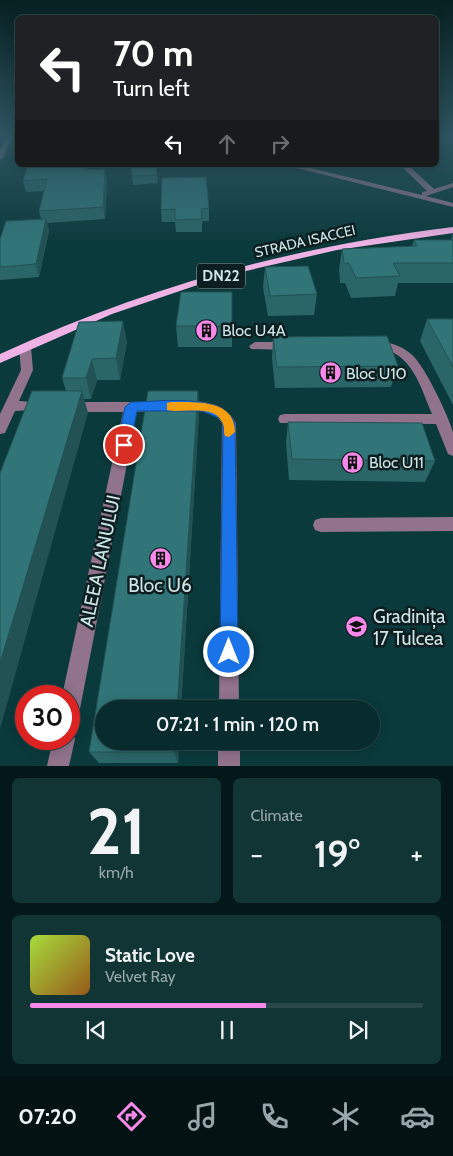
<!DOCTYPE html>
<html lang="en">
<head>
<meta charset="utf-8">
<style>
  :root { --surface:#082c2d; --page:#113435; --text:#f1f3f6; --muted:#98a7aa; --line:#294849; --accent:#f888ea }
  body { margin:0; font-family:Cabin,sans-serif; background:var(--page); color:var(--text); height:100vh; display:flex; flex-direction:column; font-size:19px; white-space:nowrap }
  * { box-sizing:border-box; margin:0 }
  p { font-size:16px; color:var(--muted) }
  .icon { flex:none; width:28px; height:28px; fill:none; stroke:currentColor; stroke-width:2; stroke-linecap:round; stroke-linejoin:round }
  .map { position:relative; height:766px; overflow:hidden }
  .panel { display:flex; flex-direction:column; gap:12px; padding:12px; background:#041819; flex:1 }
  .panel>* { flex:none }
  .guide { position:absolute; left:15px; top:15px; width:424px; height:152px; border-radius:8px; box-shadow:0 2px 12px #0003,0 0 0 1px var(--line); background:#202124; color:#fff; overflow:hidden }
  .speed { position:absolute; left:15px; top:685px; display:flex; gap:10px; font-size:25px; font-weight:700; text-align:center }
  .speed>* { display:grid; place-content:center; width:65px; height:65px; border-radius:50%; background:var(--surface); box-shadow:0 2px 12px #0003,0 0 0 1px var(--line); line-height:1 }
  .speed .limit { border:8px solid #d22; background:#fff; color:#111 }
  .pin { position:absolute; display:grid; place-items:center; width:42px; height:42px; color:#fff; margin:-21px; border:2px solid #fff; border-radius:50%; box-shadow:0 1px 5px #0007 }
  .me { position:absolute; width:55px; margin:-28px; rotate:0deg; stroke-linejoin:round; filter:drop-shadow(0 0 4px #0008) }
  .turn { display:flex; align-items:center; gap:18px; height:105px; padding:0 15px; font-size:22px }
  .turn .icon { width:65px; height:65px; stroke-width:2.5 }
  .turn b { display:block; font-size:35px; line-height:42px }
  .lanes { display:flex; align-items:center; height:48px; padding:0 15px; background:#0003; justify-content:center; gap:25px; direction:ltr }
  .lanes .off { opacity:.35 }
  .big { font-size:38px; font-weight:600; line-height:1.1 }
  .panel .widget { flex:1; display:flex; flex-direction:column; justify-content:center; gap:8px; min-width:0; padding:0 18px; border-radius:8px; background:var(--page) }
  .panel .dial { align-items:center; gap:0 }
  .dial b { font-size:65px; line-height:1 }
  .song { display:flex; align-items:center; gap:15px }
  .cover { width:60px; height:60px; border-radius:8px; background:linear-gradient(135deg,hsl(80 70% 55%),hsl(30 70% 35%)) }
  .played { height:5px; border-radius:2px; background:linear-gradient(90deg,var(--accent) 60%,var(--line) 60%) }
  .keys { display:flex; justify-content:space-around; direction:ltr }
  .heat { display:flex; justify-content:space-between; align-items:center; font-size:28px; direction:ltr }
  .panel .tiles { flex:1; display:grid; gap:12px; grid-template-columns:1fr 1fr }
  .widget:last-child { grid-column:span 2 }
  .trip { position:absolute; left:95px; top:700px; width:285px; height:50px; border-radius:25px; background:var(--surface); box-shadow:0 2px 12px #0003,0 0 0 1px var(--line); font-weight:600; line-height:50px; text-align:center }
  .tabs { display:flex; height:80px; justify-content:space-around; align-items:center; background:#031212; color:var(--muted) }
  .tabs .icon { width:35px; height:35px }
  .tabs .current { color:var(--accent) }
  .tabs b { font-size:22px; color:var(--text) }
  .map>svg:first-child { display:block }
</style>
</head>
<body>
<div class="map">
<svg width="453" height="766" viewBox="0 0 453 766">
  <rect width="100%" height="100%" fill="#0b3a3c"/>
  <g fill="none" stroke-linecap="round" stroke-linejoin="round">
    <path fill="#91738c" fill-rule="evenodd" d="M 6,136 L 12,136 L 3,158 L 0,160 L 0,150 Z
      M 285,165 L 298,165 L 422,195 L 422,192 L 427,191 L 400,165 L 408,165 L 434,189 L 453,183 L 453,187 L 426,196 L 453,203 L 453,207 Z
      M 375,340 C 388,342 401,345 411,354 C 424,364 448,415 453,432 C 453,439 453,448 453,456 L 448,454 L 436,424 L 280,423 L 278,419 L 280,415 L 285,414 L 432,414 C 423,393 415,364 394,353 C 387,349 379,349 371,347 L 369,344 L 371,341 Z
      M 255,342 L 290,342 L 296,346 L 290,350 L 251,349 L 249,346 Z
      M 25,343 L 31,347 L 33,370 L 19,401 L 47,403 L 49,406 L 47,409 L 15,411 L 5,433 L 0,434 L 0,414 L 21,370 L 19,347 Z
      M 182,401 C 204,401 224,402 236,423 L 239,709 L 219,709 L 222,423 C 211,406 194,414 177,409 L 175,406 L 177,403 Z
      M 69,402 L 162,402 L 167,404 L 169,407 L 167,410 L 137,412 L 79,714 L 76,721 L 69,724 L 69,696 L 62,696 L 123,412 L 69,412 L 64,410 L 62,407 L 64,404 Z
      M 453,517 L 453,531 L 321,532 L 315,530 L 313,525 L 315,520 L 321,518 Z
      M 69,730 L 72,731 L 75,739 L 69,766 L 47,766 L 53,739 L 69,739 Z
      M 218,741 L 240,741 L 240,766 L 218,766 Z"/>
    <path fill="#efb2e5" fill-rule="evenodd" d="M 453,227 L 453,233 L 337,250 L 224,276 L 112,314 L 0,363 L 0,354 C 149,286 291,247 453,227 Z"/>
  </g>
  <path fill="#2a6567" d="M 88,165 L 88,170 L 107,180 L 105,219 L 47,223 L 49,231 L 39,277 L 0,280 L 0,239 L 41,219 L 39,211 L 44,191 L 26,192 L 23,181 Z
    M 156,165 L 158,183 L 133,185 L 132,176 Z
    M 209,208 L 209,221 L 202,221 L 202,232 L 176,232 L 175,222 L 162,222 L 161,210 Z
    M 453,233 L 453,283 L 398,283 L 395,296 L 351,298 L 345,283 L 340,283 L 339,269 L 342,249 L 412,246 L 414,240 L 451,240 Z
    M 265,267 L 317,294 L 314,315 L 268,316 L 263,287 Z
    M 232,292 L 232,347 L 178,347 L 176,326 Z
    M 427,319 L 453,319 L 453,405 L 420,341 Z
    M 79,322 L 127,342 L 120,380 L 97,380 L 91,399 L 84,399 L 88,413 L 66,391 L 62,378 Z
    M 273,337 L 398,366 L 391,387 L 275,388 L 272,358 Z
    M 198,391 L 199,413 L 181,709 L 104,709 L 104,741 L 179,741 L 178,763 L 99,763 L 89,752 Z
    M 288,422 L 435,461 L 425,482 L 289,480 L 286,443 Z"/>
  <path fill="#225254" d="M 85,165 L 88,165 L 86,181 L 84,170 Z
    M 105,169 L 107,180 L 105,219 L 103,207 Z
    M 46,219 L 49,231 L 39,277 L 36,264 Z
    M 123,321 L 127,342 L 120,380 L 116,358 Z
    M 92,359 L 97,380 L 91,399 L 86,378 Z
    M 82,391 L 88,413 L 0,729 L 0,663 Z
    M 198,391 L 199,413 L 181,709 L 177,709 Z
    M 175,741 L 179,741 L 178,763 L 174,752 Z"/>
  <path fill="#317578" stroke="#225254" d="M 28,165 L 85,165 L 84,170 L 105,169 L 103,207 L 39,211 L 47,179 L 23,181 Z
    M 131,165 L 156,165 L 157,175 L 132,176 Z
    M 206,177 L 209,208 L 201,209 L 202,219 L 175,220 L 175,209 L 161,210 L 162,178 Z
    M 46,219 L 36,264 L 0,267 L 0,239 L 6,221 Z
    M 414,240 L 453,240 L 453,263 L 393,263 L 400,276 L 356,278 L 349,263 L 344,263 L 342,249 L 417,246 Z
    M 308,266 L 317,294 L 270,296 L 265,267 Z
    M 181,292 L 232,292 L 232,326 L 176,326 Z
    M 427,319 L 453,319 L 453,367 Z
    M 123,321 L 116,358 L 92,359 L 86,378 L 62,378 L 79,322 Z
    M 387,336 L 398,366 L 277,367 L 273,337 Z
    M 32,391 L 82,391 L 0,663 L 0,473 Z
    M 148,391 L 198,391 L 177,709 L 104,709 L 104,741 L 175,741 L 174,752 L 89,752 Z
    M 288,422 L 422,423 L 435,461 L 292,459 Z"/>
  <linearGradient id="sky" x2="0" y2="1"><stop stop-color="#062021"/><stop offset="0.56" stop-color="#2e5561"/><stop offset="1" stop-color="#2e5561" stop-opacity="0"/></linearGradient>
  <rect width="453" height="244" fill="url(#sky)"/>
  <path fill="#1a73e8" stroke="#114b97" d="M 131,402 C 160,402 221,392 235,423 L 238,652 L 235,658 L 229,660 L 223,658 L 220,652 L 223,423 L 221,419 L 202,411 L 137,411 L 130,445 L 124,450 L 117,445 L 125,407 Z"/>
  <path fill="#f59e0b" d="M 171,402 C 195,402 235,399 235,432 L 229,437 L 225,436 C 223,431 225,428 223,424 C 216,403 182,414 167,410 L 167,403 Z"/>
  <defs>
    <symbol id="building-disc" viewBox="-11 -11 22 22"><circle r="9.5" fill="#f888ea" stroke="#0c1e1f"/><path d="M-4-6H4V6H1V3H-1V6H-4ZM-2.5-4.3h1.7v1.8h-1.7ZM.8-4.3h1.7v1.8H.8ZM-2.5-1h1.7V.8h-1.7ZM.8-1h1.7V.8H.8Z" fill="#111"/></symbol>
    <symbol id="school-disc" viewBox="-11 -11 22 22"><circle r="9.5" fill="#f888ea" stroke="#0c1e1f"/><path d="M0-5L7-2L0 1L-7-2ZM-4 1L0 2.5L4 1V4Q0 6-4 4Z" fill="#111"/></symbol>
  </defs>
  <g fill-rule="evenodd">
    <use href="#building-disc" x="194" y="318" width="25" height="25"/>
    <use href="#building-disc" x="318" y="360" width="25" height="25"/>
    <use href="#building-disc" x="340" y="450" width="25" height="25"/>
    <use href="#building-disc" x="148" y="546" width="25" height="25"/>
    <use href="#school-disc" x="344" y="614" width="25" height="25"/>
  </g>
  <g text-anchor="middle" dominant-baseline="central" stroke-width="5" stroke-linejoin="round" paint-order="stroke">
    <g font-size="14" fill="#cee5e6" stroke="#0c1e1f">
      <text transform="translate(305 241) rotate(-13)">STRADA ISACCEI</text>
    </g>
    <rect fill="#0c1e1f" stroke="#94a9aa" stroke-width="1" x="197" y="263.5" width="48" height="25" rx="4"/>
    <g font-size="15" font-weight="bold" fill="#cee5e6">
      <text x="221" y="276">DN22</text>
    </g>
    <g font-size="16" fill="#cee5e6" stroke="#0c1e1f" text-anchor="start">
      <text x="222" y="330">Bloc U4A</text>
      <text x="346" y="373">Bloc U10</text>
      <text x="369" y="462">Bloc U11</text>
    </g>
    <g font-size="19" fill="#cee5e6" stroke="#0c1e1f">
      <text transform="translate(100 561) rotate(-78)">ALEEA LANULUI</text>
    </g>
    <g font-size="19" fill="#cee5e6" stroke="#0c1e1f">
      <text x="160" y="585">Bloc U6</text>
      <text x="373" y="616" text-anchor="start">Gradinița<tspan x="373" dy="22">17 Tulcea</tspan></text>
    </g>
  </g>
</svg>
<div class="speed"><div class="limit">30</div></div>
<div class="pin" style="left:124px;top:445px;background:#d93025"><svg class="icon" aria-label="arrive" viewBox="0 0 24 24"><path d="M6 21V4h12l-3 4 3 4H6"/></svg></div>
<svg class="me" style="left:229px;top:652px" viewBox="-20 -20 40 40"><circle r="17" fill="#1a73e8" stroke="#fff" stroke-width="3"/><path d="M0-11L8 9 0 5-8 9z" fill="#fff"/></svg>
<div class="trip">07:21 · 1 min · 120 m</div>
<div class="guide">
<div class="turn"><svg class="icon" aria-label="left" viewBox="0 0 24 24"><path d="M17 20v-9H6M10 6l-5 5 5 5"/></svg><div><b>70 m</b>Turn left</div></div>
<div class="lanes"><svg class="icon" aria-label="left" viewBox="0 0 24 24"><path d="M17 20v-9H6M10 6l-5 5 5 5"/></svg><svg class="icon off" aria-label="ahead" viewBox="0 0 24 24"><path d="M12 20V5M6 11l6-6 6 6"/></svg><svg class="icon off" aria-label="right" viewBox="0 0 24 24"><path d="M7 20v-9h11M14 6l5 5-5 5"/></svg></div>
</div>
</div>
<section class="panel">
<div class="tiles">
<div class="widget dial"><b>21</b><p>km/h</p></div>
<div class="widget"><p>Climate</p>
<div class="heat"><a>−</a><b class="big">19°</b><a>+</a></div>
</div>
<div class="widget">
<div class="song"><i class="cover"></i><div><b>Static Love</b><p>Velvet Ray</p></div></div>
<div class="played"></div>
<div class="keys"><svg class="icon" aria-label="previous" viewBox="0 0 24 24"><path d="M18 5L8 12l10 7zM5 5v14"/></svg><svg class="icon" aria-label="pause" viewBox="0 0 24 24"><path d="M8 5v14M16 5v14"/></svg><svg class="icon" aria-label="next" viewBox="0 0 24 24"><path d="M6 5l10 7-10 7zM19 5v14"/></svg></div>
</div>
</div>
</section>
<nav class="tabs">
<b>07:20</b>
<svg class="icon current" aria-label="directions" viewBox="0 0 24 24"><path d="M12 3l9 9-9 9-9-9zM9 14v-3h6M13 9l2 2-2 2"/></svg>
<svg class="icon" aria-label="music" viewBox="0 0 24 24"><path d="M9 18V5l10-2v13"/><circle cx="6" cy="18" r="3"/><circle cx="16" cy="16" r="3"/></svg>
<svg class="icon" aria-label="phone" viewBox="0 0 24 24"><path d="M5 4h4l2 5-3 2q2 4 5 5l2-3 5 2v4C11 20 4 13 5 4z"/></svg>
<svg class="icon" aria-label="climate" viewBox="0 0 24 24"><path d="M12 3v18M4 7l16 10M4 17L20 7"/></svg>
<svg class="icon" aria-label="car" viewBox="0 0 24 24"><path d="M5 17H2v-5l4-1 3-4h7l3 4 3 1v5h-3M9 17h6M6 11h13"/><circle cx="7" cy="17" r="2"/><circle cx="17" cy="17" r="2"/></svg>
</nav>
</body>
</html>
